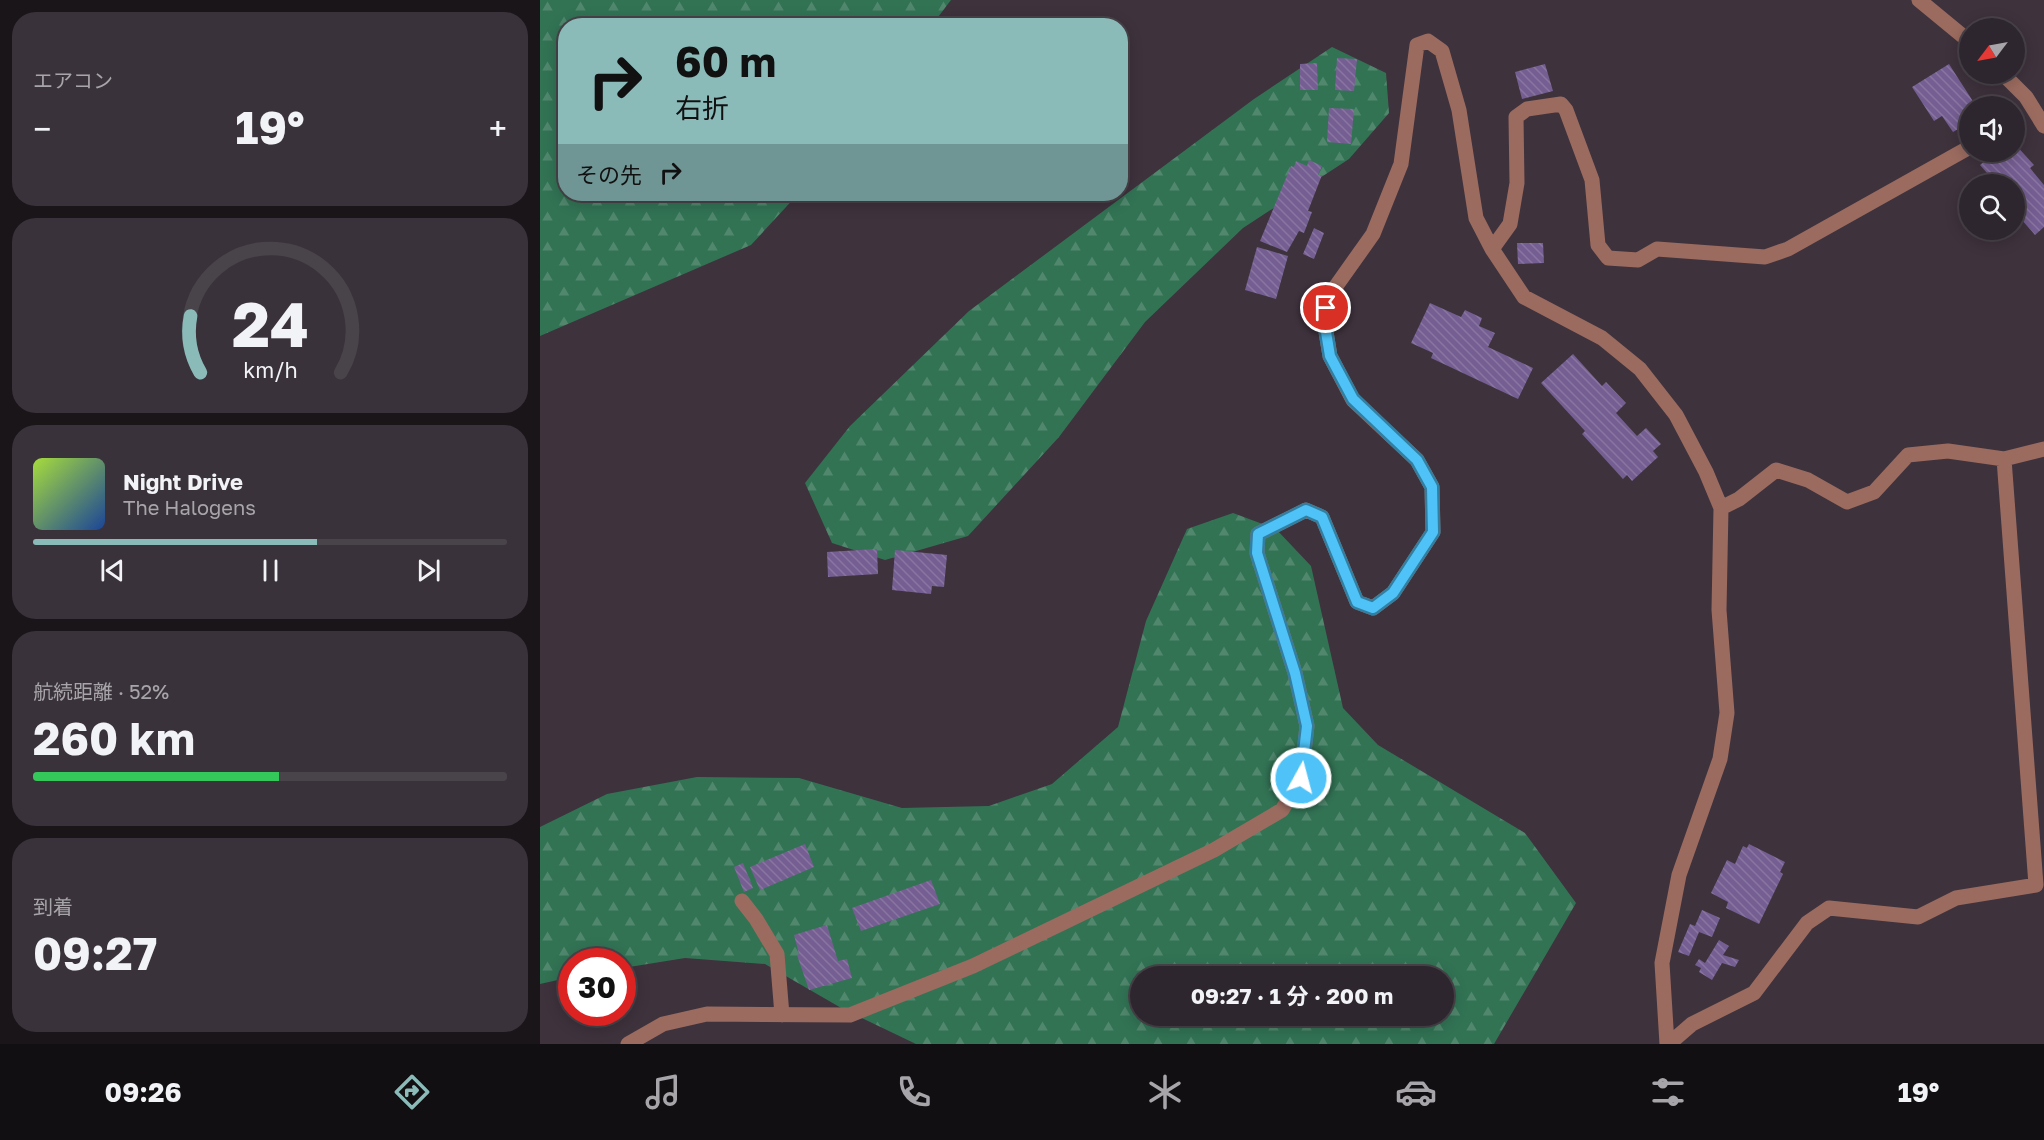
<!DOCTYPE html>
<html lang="ja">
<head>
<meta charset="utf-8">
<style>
  :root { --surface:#2e262e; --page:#3a323a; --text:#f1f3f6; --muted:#a7a5aa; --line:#49434a; --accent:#8bbbb9 }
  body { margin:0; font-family:"Golos Text","Noto Sans JP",sans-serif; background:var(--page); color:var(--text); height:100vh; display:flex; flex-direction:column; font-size:22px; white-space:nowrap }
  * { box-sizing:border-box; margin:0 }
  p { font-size:20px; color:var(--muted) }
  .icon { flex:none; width:33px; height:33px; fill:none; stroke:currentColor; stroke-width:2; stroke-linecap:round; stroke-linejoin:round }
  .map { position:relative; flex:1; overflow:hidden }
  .details { display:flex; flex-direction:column; gap:12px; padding:12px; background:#191519; width:540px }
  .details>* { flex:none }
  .hud { position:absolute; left:18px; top:18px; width:570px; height:183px; border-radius:24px; box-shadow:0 3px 15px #0003,0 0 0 2px var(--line); background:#8bbbb9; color:#111; overflow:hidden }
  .needle { width:39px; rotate:238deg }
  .tools { position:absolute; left:1419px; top:18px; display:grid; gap:12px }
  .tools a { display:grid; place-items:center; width:66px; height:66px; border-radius:50%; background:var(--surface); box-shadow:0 3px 15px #0003,0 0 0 2px var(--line); font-size:30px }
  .speed { position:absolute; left:18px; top:948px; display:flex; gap:12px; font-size:30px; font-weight:700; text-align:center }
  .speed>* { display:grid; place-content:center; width:78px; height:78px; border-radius:50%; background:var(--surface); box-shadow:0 3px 15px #0003,0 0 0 2px var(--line); line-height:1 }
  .speed .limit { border:9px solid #d22; background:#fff; color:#111 }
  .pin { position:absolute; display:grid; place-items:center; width:51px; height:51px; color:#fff; margin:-26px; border:3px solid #fff; border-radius:50%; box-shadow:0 2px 6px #0007 }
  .me { position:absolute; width:66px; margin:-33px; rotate:7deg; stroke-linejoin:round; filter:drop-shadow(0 0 4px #0008) }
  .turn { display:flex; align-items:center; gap:21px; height:126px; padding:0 18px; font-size:27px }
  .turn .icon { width:78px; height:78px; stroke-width:2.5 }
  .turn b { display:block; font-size:42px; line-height:51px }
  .then { display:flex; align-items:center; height:57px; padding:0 18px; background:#0003; gap:12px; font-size:22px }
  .big { font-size:45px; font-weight:700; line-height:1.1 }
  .details .card { flex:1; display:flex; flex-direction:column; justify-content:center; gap:9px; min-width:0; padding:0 21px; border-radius:24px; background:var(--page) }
  .details .dial { align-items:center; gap:0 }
  .dial svg { height:156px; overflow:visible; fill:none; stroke:var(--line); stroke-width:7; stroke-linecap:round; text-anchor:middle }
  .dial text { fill:var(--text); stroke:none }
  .song { display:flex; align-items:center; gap:18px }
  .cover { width:72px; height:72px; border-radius:9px; background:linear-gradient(135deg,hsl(80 70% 55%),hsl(220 70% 35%)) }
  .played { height:6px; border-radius:3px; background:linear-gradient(90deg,var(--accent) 60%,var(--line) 60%) }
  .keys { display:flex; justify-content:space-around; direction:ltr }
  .heat { display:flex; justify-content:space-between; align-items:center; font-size:33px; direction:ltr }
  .charge { height:9px; border-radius:4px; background:linear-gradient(90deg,#34c759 52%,var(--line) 0) }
  .trip { position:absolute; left:590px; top:966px; width:324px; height:60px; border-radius:30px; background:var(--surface); box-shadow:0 3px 15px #0003,0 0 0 2px var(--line); font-weight:700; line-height:60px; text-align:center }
  .menu { display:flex; height:96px; justify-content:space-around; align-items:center; background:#120f12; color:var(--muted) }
  .menu .icon { width:42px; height:42px }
  .menu .on { color:var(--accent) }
  .menu b { font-size:27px; color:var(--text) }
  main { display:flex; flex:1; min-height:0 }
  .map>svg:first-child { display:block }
</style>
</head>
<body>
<main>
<section class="details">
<div class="card"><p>エアコン</p>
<div class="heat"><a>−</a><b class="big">19°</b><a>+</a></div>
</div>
<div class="card dial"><svg viewBox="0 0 100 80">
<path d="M14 69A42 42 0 1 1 86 69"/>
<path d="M14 69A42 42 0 0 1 9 40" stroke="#8bbbb9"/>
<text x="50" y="56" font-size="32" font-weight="700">24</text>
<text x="50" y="72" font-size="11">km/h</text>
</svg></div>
<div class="card">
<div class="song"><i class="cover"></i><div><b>Night Drive</b><p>The Halogens</p></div></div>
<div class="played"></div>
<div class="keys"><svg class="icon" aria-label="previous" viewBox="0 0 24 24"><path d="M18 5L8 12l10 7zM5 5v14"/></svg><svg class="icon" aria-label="pause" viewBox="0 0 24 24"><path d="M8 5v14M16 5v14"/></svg><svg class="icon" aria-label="next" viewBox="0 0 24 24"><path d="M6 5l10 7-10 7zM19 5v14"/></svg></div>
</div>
<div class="card"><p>航続距離 · 52%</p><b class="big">260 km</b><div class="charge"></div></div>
<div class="card"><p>到着</p><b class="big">09:27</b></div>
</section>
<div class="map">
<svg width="1504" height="1044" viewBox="0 0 1504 1044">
  <defs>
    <pattern id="forest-firs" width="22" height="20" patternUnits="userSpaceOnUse" patternTransform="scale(1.5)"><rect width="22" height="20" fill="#327354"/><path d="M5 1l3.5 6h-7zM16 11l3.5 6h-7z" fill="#50876d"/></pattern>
    <pattern id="building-back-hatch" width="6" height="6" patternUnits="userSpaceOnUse" patternTransform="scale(1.5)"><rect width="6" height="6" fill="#755e92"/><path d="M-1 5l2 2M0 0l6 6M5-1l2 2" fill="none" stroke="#8975a2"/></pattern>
  </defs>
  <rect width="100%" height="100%" fill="#3e323d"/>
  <path fill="url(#forest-firs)" fill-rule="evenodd" d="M 0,0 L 411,0 L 392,25 L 26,26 L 26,194 L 258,194 L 211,245 L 0,336 Z
    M 792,47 L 846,73 L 849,113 L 809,159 L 703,228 L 605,322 L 519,437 L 428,536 L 345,560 L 292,543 L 265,483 L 310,426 L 429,311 L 714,99 Z
    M 693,513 L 736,529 L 771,566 L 803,708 L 838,745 L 985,833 L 1036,903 L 954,1044 L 376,1044 L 303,1009 L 225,964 L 145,958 L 83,968 L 82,962 L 32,962 L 31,977 L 0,984 L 0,827 L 67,794 L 157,777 L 259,778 L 362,808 L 449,806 L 512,784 L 578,727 L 606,621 L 647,529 ZM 600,976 L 903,976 L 903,1016 L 600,1016 Z"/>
  <path fill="url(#building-back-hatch)" d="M 797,58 L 817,59 L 814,91 L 795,90 Z
    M 777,63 L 778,90 L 760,90 L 760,64 Z
    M 1005,64 L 1013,91 L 982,99 L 975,72 Z
    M 1409,64 L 1436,106 L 1430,106 L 1430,122 L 1413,132 L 1402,116 L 1394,121 L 1372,87 Z
    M 789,108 L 814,109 L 811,144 L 787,142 Z
    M 1474,143 L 1494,165 L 1490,168 L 1504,185 L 1504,227 L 1495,235 L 1474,211 L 1474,184 L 1461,184 L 1457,180 L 1455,182 L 1440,165 L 1456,152 L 1474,152 Z
    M 769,160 L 782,166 L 778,175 L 782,175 L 768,211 L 772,212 L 764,233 L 759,231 L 747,252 L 720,241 L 751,166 L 754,167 L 756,161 L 767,166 Z
    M 774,228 L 784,233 L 774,259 L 763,254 Z
    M 977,243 L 1003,243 L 1004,263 L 978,264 Z
    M 717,247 L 748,256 L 736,299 L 705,290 Z
    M 890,303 L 921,317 L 925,310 L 942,318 L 939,326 L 955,333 L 948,347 L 993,368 L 978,399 L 891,358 L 893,353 L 871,343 Z
    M 1033,354 L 1062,386 L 1066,382 L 1086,403 L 1076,413 L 1097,436 L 1106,428 L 1121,444 L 1113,451 L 1118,457 L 1092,481 L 1087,475 L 1083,479 L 1042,434 L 1045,431 L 1001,383 Z
    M 337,549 L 338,574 L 288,577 L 287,552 Z
    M 355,550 L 407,555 L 404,587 L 392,586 L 391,594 L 352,590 Z
    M 265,844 L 274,867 L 220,890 L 210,867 Z
    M 1209,844 L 1245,862 L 1240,872 L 1243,874 L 1219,924 L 1186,908 L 1188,902 L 1171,893 L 1187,860 L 1195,864 L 1203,846 L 1207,848 Z
    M 203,863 L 213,888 L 204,892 L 194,867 Z
    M 391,880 L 400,904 L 321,931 L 312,908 Z
    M 1162,910 L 1180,918 L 1172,937 L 1159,932 L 1149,956 L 1138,952 L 1150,924 L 1155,926 Z
    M 287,925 L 298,961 L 307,959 L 312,978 L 269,990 L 257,955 L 259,954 L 254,935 Z
    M 1179,940 L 1189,946 L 1183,955 L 1199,960 L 1195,967 L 1182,963 L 1172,980 L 1159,972 L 1161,968 L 1155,965 L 1159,959 L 1165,963 Z"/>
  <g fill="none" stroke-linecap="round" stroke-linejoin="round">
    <path stroke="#9b6b5f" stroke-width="15" d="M 1379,0 L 1430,42
      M 1463,74 L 1486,97 L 1504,126
      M 952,249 L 970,224 L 977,183 L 976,117 L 987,109 L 1021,104 L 1026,110 L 1052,180 L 1058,245 L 1068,258 L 1098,260 L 1117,249 L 1225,257 L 1248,249 L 1430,147
      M 1181,508 L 1199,499 L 1236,470 L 1268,480 L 1307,502 L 1334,492 L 1368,455 L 1408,451 L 1464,459 L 1504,449
      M 202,901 L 216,919 L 237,954 L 242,1015
      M 88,1044 L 123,1024 L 167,1014 L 310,1015 L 433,966 L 674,850 L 742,810 L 761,778 L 767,726 L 755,673 L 717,553 L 718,534 L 766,510 L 782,517 L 817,602 L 833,608 L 853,593 L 893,532 L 892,487 L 877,460 L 813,400 L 790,356 L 784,320 L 789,296 L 833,234 L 861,164 L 877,45 L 888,41 L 902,51 L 919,110 L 936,218 L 952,249 L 984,297 L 1062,338 L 1100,369 L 1136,415 L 1166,472 L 1181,508 L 1179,610 L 1187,713 L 1180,759 L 1139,875 L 1122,963 L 1127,1044
      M 1129,1044 L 1152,1024 L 1214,993 L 1267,923 L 1289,908 L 1378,917 L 1416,898 L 1496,885 L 1464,459"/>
  </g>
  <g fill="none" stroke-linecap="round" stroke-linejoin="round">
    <defs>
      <path id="route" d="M 761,778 L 767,726 L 755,673 L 717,553 L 718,534 L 766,510 L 782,517 L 817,602 L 833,608 L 853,593 L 893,532 L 892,487 L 877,460 L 813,399 L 790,356 L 784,320 L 786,308"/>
    </defs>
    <use href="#route" stroke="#337fa1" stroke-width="15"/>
    <use href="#route" stroke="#4fc3f7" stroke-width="10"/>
  </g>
</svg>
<div class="tools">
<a><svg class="needle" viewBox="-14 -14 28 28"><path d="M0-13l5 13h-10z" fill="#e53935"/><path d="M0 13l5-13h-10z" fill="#a7a5aa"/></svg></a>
<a><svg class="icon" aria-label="sound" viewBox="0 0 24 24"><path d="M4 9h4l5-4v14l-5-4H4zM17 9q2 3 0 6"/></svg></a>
<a><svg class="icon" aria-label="search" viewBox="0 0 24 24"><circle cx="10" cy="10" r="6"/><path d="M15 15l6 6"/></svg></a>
</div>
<div class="speed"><div class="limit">30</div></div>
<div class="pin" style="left:786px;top:308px;background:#d93025"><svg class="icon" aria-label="arrive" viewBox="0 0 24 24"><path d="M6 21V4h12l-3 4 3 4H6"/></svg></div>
<svg class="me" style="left:761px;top:778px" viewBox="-20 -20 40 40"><circle r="17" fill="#4fc3f7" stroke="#fff" stroke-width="3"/><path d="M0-11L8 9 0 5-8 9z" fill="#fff"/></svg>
<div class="trip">09:27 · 1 分 · 200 m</div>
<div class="hud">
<div class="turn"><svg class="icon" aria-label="right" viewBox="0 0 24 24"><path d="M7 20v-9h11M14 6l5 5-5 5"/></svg><div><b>60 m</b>右折</div></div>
<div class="then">その先<svg class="icon" aria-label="right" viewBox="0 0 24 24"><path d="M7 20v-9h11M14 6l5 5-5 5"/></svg></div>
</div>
</div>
</main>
<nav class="menu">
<b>09:26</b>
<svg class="icon on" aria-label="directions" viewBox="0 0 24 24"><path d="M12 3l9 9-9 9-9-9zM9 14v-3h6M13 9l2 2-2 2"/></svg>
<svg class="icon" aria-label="music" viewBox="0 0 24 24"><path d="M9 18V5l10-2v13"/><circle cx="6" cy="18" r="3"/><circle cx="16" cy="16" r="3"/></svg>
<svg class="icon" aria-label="phone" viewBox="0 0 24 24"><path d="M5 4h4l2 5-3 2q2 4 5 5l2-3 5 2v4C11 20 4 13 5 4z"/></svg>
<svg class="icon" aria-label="climate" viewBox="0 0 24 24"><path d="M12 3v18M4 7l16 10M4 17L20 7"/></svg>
<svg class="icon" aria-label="car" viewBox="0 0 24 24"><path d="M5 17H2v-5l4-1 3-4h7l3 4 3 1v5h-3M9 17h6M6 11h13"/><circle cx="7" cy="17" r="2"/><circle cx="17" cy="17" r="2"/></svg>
<svg class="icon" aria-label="filters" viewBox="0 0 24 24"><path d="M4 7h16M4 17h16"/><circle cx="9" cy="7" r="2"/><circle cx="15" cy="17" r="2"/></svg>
<b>19°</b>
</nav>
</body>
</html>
